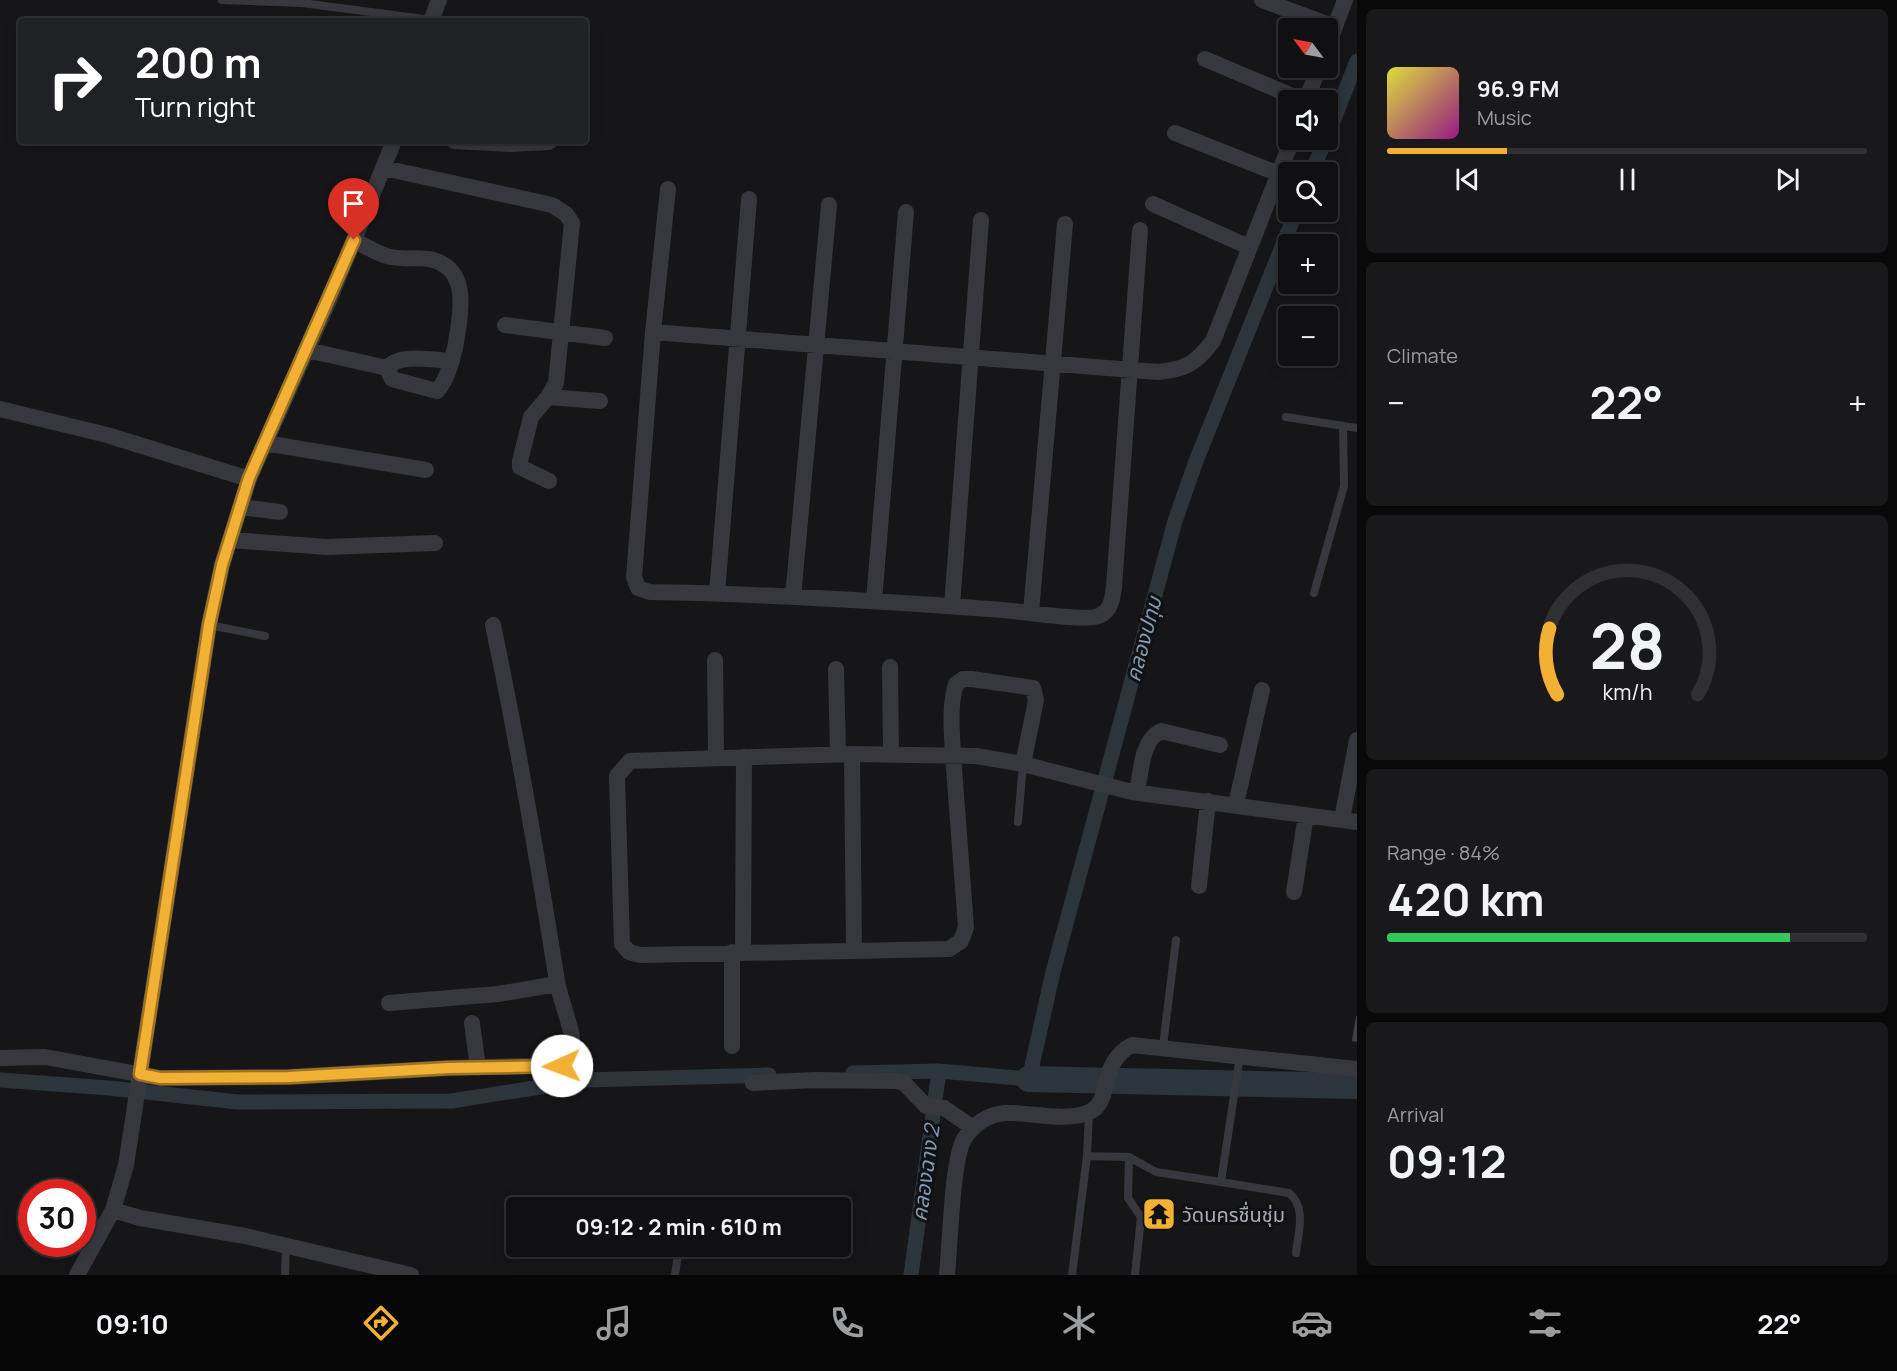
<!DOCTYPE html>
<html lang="en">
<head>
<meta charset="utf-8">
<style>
  :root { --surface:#101012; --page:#19191b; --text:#f1f3f6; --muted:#9c9d9f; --line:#303032; --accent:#f2b134 }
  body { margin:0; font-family:Manrope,"Noto Sans Thai",sans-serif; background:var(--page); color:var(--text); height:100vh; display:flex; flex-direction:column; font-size:22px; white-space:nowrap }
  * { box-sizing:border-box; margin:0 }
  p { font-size:20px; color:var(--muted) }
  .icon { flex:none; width:33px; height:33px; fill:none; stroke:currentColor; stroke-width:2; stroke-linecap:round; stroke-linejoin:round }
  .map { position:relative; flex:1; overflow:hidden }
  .side { display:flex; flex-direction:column; gap:9px; padding:9px; background:#09090a; width:540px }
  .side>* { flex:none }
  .guide { position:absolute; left:18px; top:18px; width:570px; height:126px; border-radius:6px; box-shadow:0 3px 15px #0003,0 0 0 2px var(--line); background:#202124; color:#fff; overflow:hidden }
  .needle { width:39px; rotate:302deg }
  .controls { position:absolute; left:1278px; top:18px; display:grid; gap:12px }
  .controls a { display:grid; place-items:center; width:60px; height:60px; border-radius:6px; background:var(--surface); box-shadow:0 3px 15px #0003,0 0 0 2px var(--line); font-size:30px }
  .speed { position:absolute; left:18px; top:1179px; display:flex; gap:12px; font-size:30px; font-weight:700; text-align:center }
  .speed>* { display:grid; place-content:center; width:78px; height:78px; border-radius:50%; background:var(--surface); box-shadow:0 3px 15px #0003,0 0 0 2px var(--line); line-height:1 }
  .speed .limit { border:9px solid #d22; background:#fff; color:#111 }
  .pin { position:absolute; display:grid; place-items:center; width:51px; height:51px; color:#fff; margin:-62px -26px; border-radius:50% 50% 50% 0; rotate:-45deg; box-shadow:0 0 6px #0007 }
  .pin .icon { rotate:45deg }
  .me { position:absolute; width:66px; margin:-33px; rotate:268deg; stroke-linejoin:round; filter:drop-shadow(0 0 4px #0008) }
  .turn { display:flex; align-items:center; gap:21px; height:126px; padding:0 18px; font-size:27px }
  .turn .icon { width:78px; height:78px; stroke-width:2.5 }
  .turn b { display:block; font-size:42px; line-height:51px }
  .big { font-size:45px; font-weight:700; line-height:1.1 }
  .side .widget { flex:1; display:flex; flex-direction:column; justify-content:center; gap:9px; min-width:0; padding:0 21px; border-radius:9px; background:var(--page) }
  .side .dial { align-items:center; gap:0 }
  .dial svg { height:156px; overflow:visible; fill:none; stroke:var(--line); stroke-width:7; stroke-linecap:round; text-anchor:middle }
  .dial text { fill:var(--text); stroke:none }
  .song { display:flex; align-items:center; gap:18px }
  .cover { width:72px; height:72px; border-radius:9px; background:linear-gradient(135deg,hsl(60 70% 55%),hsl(310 70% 35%)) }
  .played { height:6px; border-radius:3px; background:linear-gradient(90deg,var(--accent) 25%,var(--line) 25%) }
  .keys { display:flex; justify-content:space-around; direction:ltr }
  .heat { display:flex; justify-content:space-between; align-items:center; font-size:33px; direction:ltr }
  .charge { height:9px; border-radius:4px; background:linear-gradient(90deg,#34c759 84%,var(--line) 0) }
  .trip { position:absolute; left:506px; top:1197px; width:345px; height:60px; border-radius:6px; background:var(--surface); box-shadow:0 3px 15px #0003,0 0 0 2px var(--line); font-weight:700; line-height:60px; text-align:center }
  .tabs { display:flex; height:96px; justify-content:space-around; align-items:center; background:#060607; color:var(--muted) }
  .tabs .icon { width:42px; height:42px }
  .tabs .active { color:var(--accent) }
  .tabs b { font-size:27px; color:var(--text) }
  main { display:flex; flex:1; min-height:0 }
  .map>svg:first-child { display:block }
</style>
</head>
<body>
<main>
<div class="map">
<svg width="1357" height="1275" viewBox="0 0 1357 1275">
  <rect width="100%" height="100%" fill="#161618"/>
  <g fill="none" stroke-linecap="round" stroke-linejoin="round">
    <path stroke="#2c353c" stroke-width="15" d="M 1328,134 L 1357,61
      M 1312,172 L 1325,140
      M 853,1073 L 939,1071 L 1029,1079 L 1053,972 L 1175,521 L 1196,461 L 1296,212
      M 0,1080 L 109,1088 L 238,1102 L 451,1101 L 585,1080 L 769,1075
      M 911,1275 L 939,1071"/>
    <path stroke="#2c353c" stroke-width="26" d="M 1029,1079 L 1357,1086"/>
  </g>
  <path fill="#404145" d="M 1356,1016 L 1357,1016 L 1357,1042 L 1352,1041 Z"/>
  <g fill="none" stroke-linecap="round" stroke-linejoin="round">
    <path stroke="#37383d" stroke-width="8" d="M 222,0 L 302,3 L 432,20
      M 1286,417 L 1357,428
      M 1314,593 L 1344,486 L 1343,426
      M 209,625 L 265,636
      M 1018,822 L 1023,764
      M 1163,1046 L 1176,940
      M 1089,1113 L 1087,1156 L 1129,1157 L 1156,1172 L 1221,1182 L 1240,1055
      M 1129,1157 L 1128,1198 L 1141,1217 L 1135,1275
      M 1221,1182 L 1289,1193 C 1307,1207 1298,1233 1296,1253
      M 285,1275 L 286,1245
      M 675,1275 L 679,1246
      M 1072,1275 L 1087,1156"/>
    <path stroke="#37383d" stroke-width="16" d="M 1262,0 L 1335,27
      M 431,21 L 439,0
      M 1328,45 L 1345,0
      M 1205,59 L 1302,100
      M 1306,100 L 1319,68
      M 1175,133 L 1279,174
      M 454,141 L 511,144 L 549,142
      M 384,168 L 552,205 L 566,214 L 572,223 L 556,383 L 548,397 L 531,417 L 520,461 L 520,467 L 549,481
      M 668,189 L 653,332 L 634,577 L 638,588 L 650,592 C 767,594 885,601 1002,610 C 1021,611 1088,623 1101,615 C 1112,609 1112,598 1114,587 L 1140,230
      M 1153,204 L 1249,247
      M 505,325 L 605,338
      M 653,332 L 1158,372 C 1187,369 1195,364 1213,341 L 1292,140
      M 307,350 L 387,368 L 392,379 L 437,391 C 449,379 456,347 458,330 C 462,304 466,269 433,260 C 418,256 402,261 387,256 C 376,253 365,246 354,240
      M 387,368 C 399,353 432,360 450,361
      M 548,397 L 600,401
      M 0,409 L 107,435 L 249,479
      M 265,443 L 426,470
      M 241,507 L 280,512
      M 230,540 L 327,547 L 435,543
      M 717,593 L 749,199
      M 793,597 L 829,205
      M 874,601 L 906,212
      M 952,606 L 981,220
      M 1031,612 L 1065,224
      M 715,660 L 716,758
      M 890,667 L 891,754
      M 836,669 L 838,754
      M 852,754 L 854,951
      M 1023,764 L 1036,700 L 1033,688 L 972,679 L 963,679 L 956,684 C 949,706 952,732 953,755 L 966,927 L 961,941 L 949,949 L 640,955 L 629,952 L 622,944 L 617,776 L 630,761 L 852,754 L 976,756 L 1023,764 L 1132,792 L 1357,822
      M 1137,792 C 1141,774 1141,740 1161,731 L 1220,745
      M 1236,804 L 1262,690
      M 1342,819 L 1357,740
      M 1199,886 L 1208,801
      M 1294,892 L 1306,815
      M 743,952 L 744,757
      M 389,1003 L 498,994 L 557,984
      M 472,1023 L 478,1068
      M 732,1046 L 732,952
      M 0,1058 L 45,1057 L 160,1078 L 289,1077 L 449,1068 L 569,1065 C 582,1047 560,1002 557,981 C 538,862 518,743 493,625
      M 753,1083 L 815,1080 L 896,1081 L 904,1083 L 926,1106 L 944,1108 L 973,1128
      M 113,1210 L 140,1218 L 245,1236 L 411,1275
      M 77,1275 L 113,1210 L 126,1165 L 209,625 L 222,565 L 249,479 L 331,296 L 394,141
      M 947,1275 C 950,1246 952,1160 964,1139 C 973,1125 988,1114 1005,1113 C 1030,1112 1063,1122 1087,1113 C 1115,1103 1096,1064 1132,1045 L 1357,1069"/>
  </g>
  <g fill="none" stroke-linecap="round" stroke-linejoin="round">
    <defs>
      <path id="route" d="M 354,240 L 249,478 L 222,565 L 209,625 L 140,1074 L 160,1078 L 289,1077 L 449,1068 L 562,1066"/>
    </defs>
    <use href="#route" stroke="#9d7322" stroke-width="15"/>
    <use href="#route" stroke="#f2b134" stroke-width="10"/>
  </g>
  <defs>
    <symbol id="temple-square" viewBox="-11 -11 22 22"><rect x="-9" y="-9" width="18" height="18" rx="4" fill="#f2b134" stroke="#111113"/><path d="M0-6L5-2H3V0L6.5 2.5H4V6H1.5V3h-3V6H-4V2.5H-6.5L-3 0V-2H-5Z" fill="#111"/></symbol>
  </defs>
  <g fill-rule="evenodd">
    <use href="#temple-square" x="1140" y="1195" width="38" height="38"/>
  </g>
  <g text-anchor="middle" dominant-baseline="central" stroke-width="6" stroke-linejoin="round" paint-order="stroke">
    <g font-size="20" fill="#a8adb8" stroke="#111113" text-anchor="start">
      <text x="1182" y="1214">วัดนครชื่นชุ่ม</text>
    </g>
    <g font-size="21" font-style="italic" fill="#7f9bb3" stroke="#111113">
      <text transform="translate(1143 639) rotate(-75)">คลองปทุม</text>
      <text transform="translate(925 1173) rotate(-82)">คลองฉาง 2</text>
    </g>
  </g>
</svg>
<div class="controls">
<a><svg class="needle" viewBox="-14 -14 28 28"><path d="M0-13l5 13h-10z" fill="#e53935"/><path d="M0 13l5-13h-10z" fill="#9c9d9f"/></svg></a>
<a><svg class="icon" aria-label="sound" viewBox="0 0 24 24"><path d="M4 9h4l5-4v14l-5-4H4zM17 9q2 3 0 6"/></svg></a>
<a><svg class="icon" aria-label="search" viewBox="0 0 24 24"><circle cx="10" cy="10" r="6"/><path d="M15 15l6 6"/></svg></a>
<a>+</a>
<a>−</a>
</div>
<div class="speed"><div class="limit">30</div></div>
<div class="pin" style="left:354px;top:240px;background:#d93025"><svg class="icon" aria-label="arrive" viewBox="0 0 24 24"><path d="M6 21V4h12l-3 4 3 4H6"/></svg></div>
<svg class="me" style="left:562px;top:1066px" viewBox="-20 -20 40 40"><circle r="19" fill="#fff"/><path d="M0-13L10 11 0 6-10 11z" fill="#f2b134"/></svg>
<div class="trip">09:12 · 2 min · 610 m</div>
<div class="guide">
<div class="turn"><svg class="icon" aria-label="right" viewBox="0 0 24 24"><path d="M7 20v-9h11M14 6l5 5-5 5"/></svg><div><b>200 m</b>Turn right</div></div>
</div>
</div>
<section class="side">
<div class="widget">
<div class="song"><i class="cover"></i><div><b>96.9 FM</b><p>Music</p></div></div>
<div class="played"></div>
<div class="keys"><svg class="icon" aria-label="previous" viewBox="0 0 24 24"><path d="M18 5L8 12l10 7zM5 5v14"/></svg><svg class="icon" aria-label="pause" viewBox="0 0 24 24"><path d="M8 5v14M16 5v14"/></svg><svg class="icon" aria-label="next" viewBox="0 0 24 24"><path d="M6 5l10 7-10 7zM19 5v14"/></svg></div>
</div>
<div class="widget"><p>Climate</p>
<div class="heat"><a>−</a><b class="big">22°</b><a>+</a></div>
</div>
<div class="widget dial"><svg viewBox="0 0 100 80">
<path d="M14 69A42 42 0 1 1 86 69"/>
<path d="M14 69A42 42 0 0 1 10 35" stroke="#f2b134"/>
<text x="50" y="56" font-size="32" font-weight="700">28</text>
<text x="50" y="72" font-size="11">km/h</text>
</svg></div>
<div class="widget"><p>Range · 84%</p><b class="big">420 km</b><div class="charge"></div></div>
<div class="widget"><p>Arrival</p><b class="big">09:12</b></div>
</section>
</main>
<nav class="tabs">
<b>09:10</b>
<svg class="icon active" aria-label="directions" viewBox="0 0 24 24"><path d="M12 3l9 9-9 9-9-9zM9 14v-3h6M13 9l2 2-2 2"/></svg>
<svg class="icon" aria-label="music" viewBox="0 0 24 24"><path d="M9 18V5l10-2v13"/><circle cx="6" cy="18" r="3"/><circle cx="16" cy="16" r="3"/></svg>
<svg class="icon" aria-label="phone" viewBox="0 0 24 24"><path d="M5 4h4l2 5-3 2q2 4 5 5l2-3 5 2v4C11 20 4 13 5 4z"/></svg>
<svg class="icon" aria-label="climate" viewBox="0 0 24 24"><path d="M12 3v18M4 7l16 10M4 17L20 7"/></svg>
<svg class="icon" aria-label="car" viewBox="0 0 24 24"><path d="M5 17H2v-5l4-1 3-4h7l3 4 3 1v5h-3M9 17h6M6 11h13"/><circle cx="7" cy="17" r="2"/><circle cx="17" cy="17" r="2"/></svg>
<svg class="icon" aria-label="filters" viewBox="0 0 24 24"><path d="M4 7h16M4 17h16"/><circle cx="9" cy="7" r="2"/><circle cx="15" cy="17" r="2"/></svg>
<b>22°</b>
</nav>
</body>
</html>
